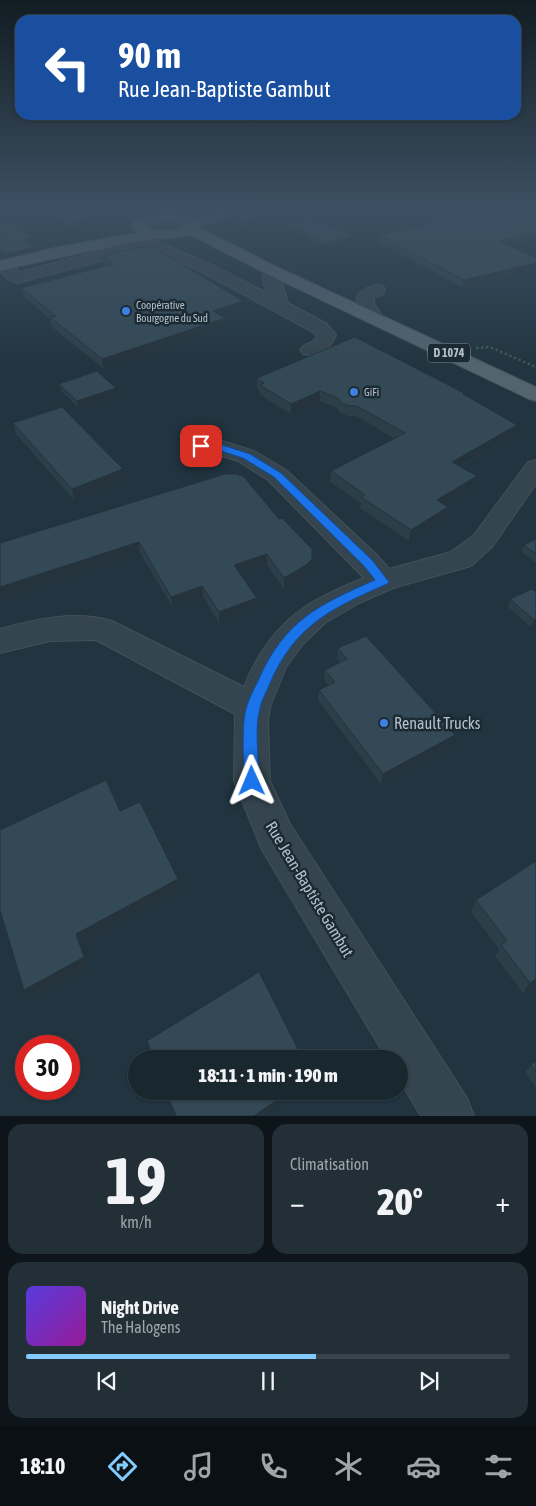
<!DOCTYPE html>
<html lang="fr">
<head>
<meta charset="utf-8">
<style>
  :root { --surface:#19272f; --page:#222f37; --text:#f1f3f6; --muted:#9fa5aa; --line:#37444b; --accent:#81cbff }
  body { margin:0; font-family:"Asap Condensed",sans-serif; background:var(--page); color:var(--text); height:100vh; display:flex; flex-direction:column; font-size:19px; white-space:nowrap }
  * { box-sizing:border-box; margin:0 }
  p { font-size:16px; color:var(--muted) }
  .icon { flex:none; width:28px; height:28px; fill:none; stroke:currentColor; stroke-width:2; stroke-linecap:round; stroke-linejoin:round }
  .map { position:relative; height:1116px; overflow:hidden }
  .details { display:flex; flex-direction:column; gap:8px; padding:8px; background:#0e151a; flex:1 }
  .details>* { flex:none }
  .guide { position:absolute; left:15px; top:15px; width:506px; height:105px; border-radius:15px; box-shadow:0 1px 4px #0004,0 0 0 1px var(--line); background:#1a4fa0; color:#fff; overflow:hidden }
  .speed { position:absolute; left:15px; top:1035px; display:flex; gap:10px; font-size:25px; font-weight:700; text-align:center }
  .speed>* { display:grid; place-content:center; width:65px; height:65px; border-radius:50%; background:var(--surface); box-shadow:0 1px 4px #0004,0 0 0 1px var(--line); line-height:1 }
  .speed .limit { border:8px solid #d22; background:#fff; color:#111 }
  .pin { position:absolute; display:grid; place-items:center; width:42px; height:42px; color:#fff; margin:-21px; border-radius:10px; box-shadow:0 2px 8px #0006 }
  .me { position:absolute; width:55px; margin:-28px; rotate:359deg; stroke-linejoin:round; filter:drop-shadow(0 0 4px #0008) }
  .turn { display:flex; align-items:center; gap:18px; height:105px; padding:0 20px; font-size:22px }
  .turn .icon { width:65px; height:65px; stroke-width:2.5 }
  .turn b { display:block; font-size:35px; line-height:42px }
  .big { font-size:38px; font-weight:800; line-height:1.1 }
  .details .tile { flex:1; display:flex; flex-direction:column; justify-content:center; gap:8px; min-width:0; padding:0 18px; border-radius:15px; background:var(--page) }
  .details .dial { align-items:center; gap:0 }
  .dial b { font-size:65px; line-height:1 }
  .song { display:flex; align-items:center; gap:15px }
  .cover { width:60px; height:60px; border-radius:8px; background:linear-gradient(135deg,hsl(250 70% 55%),hsl(300 70% 35%)) }
  .played { height:5px; border-radius:2px; background:linear-gradient(90deg,var(--accent) 60%,var(--line) 60%) }
  .keys { display:flex; justify-content:space-around; direction:ltr }
  .heat { display:flex; justify-content:space-between; align-items:center; font-size:28px; direction:ltr }
  .details .tiles { flex:1; display:grid; gap:8px; grid-template-columns:1fr 1fr }
  .tile:last-child { grid-column:span 2 }
  .trip { position:absolute; left:128px; top:1050px; width:280px; height:50px; border-radius:25px; background:var(--surface); box-shadow:0 1px 4px #0004,0 0 0 1px var(--line); font-weight:800; line-height:50px; text-align:center }
  .tabs { display:flex; height:80px; justify-content:space-around; align-items:center; background:#0a1013; color:var(--muted) }
  .tabs .icon { width:35px; height:35px }
  .tabs .on { color:var(--accent) }
  .tabs b { font-size:22px; color:var(--text) }
  .map>svg:first-child { display:block }
</style>
</head>
<body>
<div class="map">
<svg width="536" height="1116" viewBox="0 0 536 1116">
  <rect width="100%" height="100%" fill="#21343f"/>
  <path fill="#23403d" d="M 155,219 L 179,220 L 185,224 L 183,227 C 170,230 157,235 146,226 Z"/>
  <g fill="none" stroke-linecap="round" stroke-linejoin="round">
    <defs>
      <path id="minor" d="M 156,241 L 212,265 L 267,293 C 264,284 260,275 265,267 L 277,267 L 288,303 L 327,324 L 336,335 C 330,349 320,358 303,354 L 300,350 L 303,346 L 314,341 L 317,336 L 313,332 L 200,271 L 154,251 L 135,252 L 17,283 L 11,281 L 0,272 L 0,262 C 8,260 14,267 20,272 L 135,242 Z
        M 377,285 L 383,286 L 385,290 L 383,294 L 374,298 L 374,304 L 384,318 L 381,322 L 375,323 L 369,322 C 355,302 348,292 377,285 Z
        M 201,439 L 222,441 L 254,451 L 286,470 L 378,556 L 389,569 L 451,552 L 474,535 L 528,462 L 536,460 L 536,484 L 492,547 L 471,566 L 393,588 L 359,603 L 325,623 L 302,645 L 286,667 L 270,707 L 268,720 L 270,781 L 290,824 L 467,1098 L 474,1116 L 421,1116 L 399,1079 L 399,1059 L 387,1059 L 262,850 L 234,781 L 235,714 L 96,640 L 50,641 L 0,653 L 0,629 C 35,619 76,610 112,621 L 244,687 C 255,657 278,624 305,607 C 323,595 344,586 364,578 L 268,480 L 238,461 L 219,455 L 193,451 L 189,446 L 193,441 Z"/>
      <path id="major" d="M 217,211 L 238,211 L 236,214 L 198,227 L 277,267 L 536,387 L 536,401 L 529,399 L 265,273 L 189,234 C 174,241 159,237 144,240 C 96,250 48,259 0,271 L 0,261 L 54,248 L 137,233 L 132,227 C 136,210 169,211 182,213 C 186,214 190,217 193,218 C 199,218 210,213 217,211 ZM 166,220 L 179,221 L 184,225 C 173,232 158,233 146,226 Z"/>
    </defs>
    <use href="#minor" stroke="#42515a" stroke-width="2"/>
    <use href="#major" stroke="#42515a" stroke-width="2"/>
    <path stroke="#3c5854" stroke-width="2.5" stroke-dasharray="2.5 2.5" stroke-linecap="butt" d="M 476,348 L 490,347 L 536,367"/>
    <use href="#minor" fill="#35454f" fill-rule="evenodd"/>
    <use href="#major" fill="#53646f" fill-rule="evenodd"/>
  </g>
  <path fill="#2c3f49" d="M 54,211 L 88,211 L 100,224 L 77,230 L 55,218 Z
    M 229,211 L 277,222 L 241,228 L 230,218 Z
    M 440,211 L 536,211 L 536,239 L 509,245 L 463,288 L 379,242 L 379,235 L 428,225 L 429,218 L 447,215 Z
    M 0,223 L 34,241 L 29,242 L 36,250 L 7,257 L 0,252 Z
    M 289,223 L 357,236 L 356,239 L 321,246 L 289,226 Z
    M 103,256 L 244,310 L 223,317 L 225,318 L 226,328 L 104,369 L 52,327 L 50,319 L 24,297 L 21,288 L 106,266 L 104,265 Z
    M 257,378 L 464,395 L 515,435 L 460,467 L 474,487 L 445,505 L 448,507 L 446,518 L 409,541 L 360,508 L 361,503 L 330,482 L 331,471 L 395,439 L 356,416 L 348,416 L 340,413 L 337,408 L 320,401 L 291,414 L 260,395 L 260,391 L 257,388 Z
    M 59,384 L 117,395 L 79,408 L 61,391 Z
    M 13,423 L 125,479 L 74,500 L 16,434 Z
    M 225,474 L 311,570 L 305,576 L 284,589 L 267,565 L 240,574 L 257,609 L 219,623 L 203,597 L 173,608 L 140,553 L 2,599 L 0,593 L 0,543 Z
    M 536,539 L 536,563 L 522,552 L 524,545 Z
    M 536,592 L 536,625 L 531,627 L 508,607 L 510,599 Z
    M 338,648 L 452,746 L 381,784 L 318,700 L 319,690 L 328,685 L 324,680 L 325,670 L 340,663 L 337,659 Z
    M 536,861 L 536,984 L 523,993 L 495,956 L 499,949 L 471,912 L 476,900 Z
    M 536,1061 L 536,1088 L 525,1072 L 531,1065 Z"/>
  <path fill="#24333c" d="M 278,215 L 277,222 L 241,228 L 241,221 Z
    M 98,216 L 100,224 L 77,230 L 76,222 Z
    M 536,233 L 536,239 L 498,247 L 499,241 Z
    M 357,236 L 356,239 L 321,246 L 322,243 Z
    M 33,238 L 34,241 L 26,243 L 25,240 Z
    M 35,247 L 36,250 L 7,257 L 7,254 Z
    M 536,263 L 536,270 L 463,288 L 464,280 Z
    M 243,301 L 244,310 L 214,320 L 213,311 Z
    M 225,318 L 226,328 L 104,369 L 102,359 Z
    M 116,388 L 117,395 L 79,408 L 77,401 Z
    M 320,391 L 320,401 L 291,414 L 291,404 Z
    M 517,425 L 515,435 L 449,472 L 452,462 Z
    M 123,469 L 125,479 L 74,500 L 72,489 Z
    M 477,476 L 474,487 L 435,511 L 437,500 Z
    M 448,507 L 446,518 L 409,541 L 411,530 Z
    M 139,542 L 140,553 L 2,599 L 0,593 L 0,587 Z
    M 267,554 L 267,565 L 234,576 L 234,565 Z
    M 312,559 L 311,570 L 305,576 L 284,589 L 284,578 Z
    M 202,586 L 203,597 L 173,608 L 171,597 Z
    M 257,598 L 257,609 L 219,623 L 219,612 Z
    M 536,619 L 536,625 L 531,627 L 534,620 Z
    M 455,735 L 452,746 L 381,784 L 383,774 Z
    M 178,879 L 180,891 L 81,945 L 89,968 L 31,1000 L 24,990 L 76,934 Z
    M 536,979 L 536,984 L 523,993 L 530,983 Z
    M 290,1091 L 298,1091 L 263,1116 L 254,1116 Z"/>
  <path fill="#334955" stroke="#24333c" d="M 55,211 L 88,211 L 98,216 L 76,222 Z
    M 229,211 L 271,211 L 278,215 L 241,221 Z
    M 454,211 L 536,211 L 536,233 L 499,241 L 536,258 L 536,263 L 464,280 L 379,235 L 438,223 L 429,218 L 457,212 Z
    M 311,219 L 357,236 L 322,243 L 289,223 Z
    M 7,221 L 33,238 L 25,240 L 35,247 L 7,254 L 0,250 L 0,223 Z
    M 150,245 L 243,301 L 213,311 L 225,318 L 102,359 L 50,317 L 56,316 L 21,288 L 114,264 L 103,256 Z
    M 355,337 L 464,393 L 463,394 L 517,425 L 452,462 L 477,476 L 437,500 L 448,507 L 411,530 L 361,497 L 365,495 L 331,471 L 405,433 L 357,406 L 349,406 L 341,403 L 338,398 L 320,391 L 291,404 L 260,385 L 264,383 L 257,378 Z
    M 97,371 L 116,388 L 77,401 L 59,384 Z
    M 62,407 L 123,469 L 72,489 L 13,423 Z
    M 225,474 L 237,474 L 244,477 L 279,519 L 282,518 L 312,549 L 312,559 L 306,565 L 284,578 L 267,554 L 234,565 L 257,598 L 219,612 L 202,586 L 171,597 L 139,542 L 0,587 L 0,543 Z
    M 536,539 L 536,554 L 524,545 Z
    M 532,589 L 536,592 L 536,619 L 534,620 L 510,599 Z
    M 366,636 L 455,735 L 383,774 L 319,690 L 335,682 L 325,670 L 347,659 L 338,648 Z
    M 106,780 L 120,811 L 140,802 L 178,879 L 76,934 L 84,957 L 24,990 L 0,910 L 0,830 Z
    M 536,861 L 536,979 L 530,983 L 501,945 L 507,941 L 476,900 Z
    M 259,972 L 303,1059 L 154,1059 L 147,1041 Z
    M 536,1061 L 536,1072 L 531,1065 Z
    M 166,1091 L 290,1091 L 254,1116 L 176,1116 Z"/>
  <linearGradient id="sky" x2="0" y2="1"><stop stop-color="#121d23"/><stop offset="0.57" stop-color="#3d5063"/><stop offset="1" stop-color="#3d5063" stop-opacity="0"/></linearGradient>
  <rect width="536" height="367" fill="url(#sky)"/>
  <path fill="#1a73e8" stroke="#114b97" d="M 201,443 L 222,445 L 250,454 L 281,473 L 372,560 L 389,582 L 387,584 C 332,608 295,625 270,683 C 267,691 262,699 260,708 C 254,730 259,758 259,781 L 257,786 L 252,788 L 247,786 L 244,781 C 244,761 242,740 244,720 C 245,706 252,693 258,681 C 284,621 318,605 375,580 L 364,566 L 274,477 L 243,458 L 221,451 L 198,448 L 196,446 Z"/>
  <g fill="#3f7fe0" stroke="#1b2a33" stroke-width="2">
    <circle cx="126" cy="311" r="5"/>
    <circle cx="354" cy="392" r="5"/>
    <circle cx="384" cy="723" r="5"/>
  </g>
  <g text-anchor="middle" dominant-baseline="central" stroke-width="5" stroke-linejoin="round" paint-order="stroke">
    <g font-size="11" fill="#b1c0ca" stroke="#1b2a33" text-anchor="start">
      <text x="136" y="305">Coopérative<tspan x="136" dy="13">Bourgogne du Sud</tspan></text>
      <text x="364" y="392">GiFi</text>
    </g>
    <rect fill="#1b2a33" stroke="#84939d" stroke-width="1" x="428" y="343.5" width="42" height="19" rx="4"/>
    <g font-size="12" font-weight="bold" fill="#b1c0ca">
      <text x="449" y="353">D 1074</text>
    </g>
    <g font-size="16" fill="#b1c0ca" stroke="#1b2a33" text-anchor="start">
      <text x="394" y="723">Renault Trucks</text>
    </g>
    <g font-size="16" fill="#b1c0ca" stroke="#1b2a33">
      <text transform="translate(310 889) rotate(59)">Rue Jean-Baptiste Gambut</text>
    </g>
  </g>
</svg>
<div class="speed"><div class="limit">30</div></div>
<div class="pin" style="left:201px;top:446px;background:#d93025"><svg class="icon" aria-label="arrive" viewBox="0 0 24 24"><path d="M6 21V4h12l-3 4 3 4H6"/></svg></div>
<svg class="me" style="left:252px;top:781px" viewBox="-20 -20 40 40"><path d="M0-17L14 15 0 8-14 15z" fill="#1a73e8" stroke="#fff" stroke-width="4"/></svg>
<div class="trip">18:11 · 1 min · 190 m</div>
<div class="guide">
<div class="turn"><svg class="icon" aria-label="left" viewBox="0 0 24 24"><path d="M17 20v-9H6M10 6l-5 5 5 5"/></svg><div><b>90 m</b>Rue Jean-Baptiste Gambut</div></div>
</div>
</div>
<section class="details">
<div class="tiles">
<div class="tile dial"><b>19</b><p>km/h</p></div>
<div class="tile"><p>Climatisation</p>
<div class="heat"><a>−</a><b class="big">20°</b><a>+</a></div>
</div>
<div class="tile">
<div class="song"><i class="cover"></i><div><b>Night Drive</b><p>The Halogens</p></div></div>
<div class="played"></div>
<div class="keys"><svg class="icon" aria-label="previous" viewBox="0 0 24 24"><path d="M18 5L8 12l10 7zM5 5v14"/></svg><svg class="icon" aria-label="pause" viewBox="0 0 24 24"><path d="M8 5v14M16 5v14"/></svg><svg class="icon" aria-label="next" viewBox="0 0 24 24"><path d="M6 5l10 7-10 7zM19 5v14"/></svg></div>
</div>
</div>
</section>
<nav class="tabs">
<b>18:10</b>
<svg class="icon on" aria-label="directions" viewBox="0 0 24 24"><path d="M12 3l9 9-9 9-9-9zM9 14v-3h6M13 9l2 2-2 2"/></svg>
<svg class="icon" aria-label="music" viewBox="0 0 24 24"><path d="M9 18V5l10-2v13"/><circle cx="6" cy="18" r="3"/><circle cx="16" cy="16" r="3"/></svg>
<svg class="icon" aria-label="phone" viewBox="0 0 24 24"><path d="M5 4h4l2 5-3 2q2 4 5 5l2-3 5 2v4C11 20 4 13 5 4z"/></svg>
<svg class="icon" aria-label="climate" viewBox="0 0 24 24"><path d="M12 3v18M4 7l16 10M4 17L20 7"/></svg>
<svg class="icon" aria-label="car" viewBox="0 0 24 24"><path d="M5 17H2v-5l4-1 3-4h7l3 4 3 1v5h-3M9 17h6M6 11h13"/><circle cx="7" cy="17" r="2"/><circle cx="17" cy="17" r="2"/></svg>
<svg class="icon" aria-label="filters" viewBox="0 0 24 24"><path d="M4 7h16M4 17h16"/><circle cx="9" cy="7" r="2"/><circle cx="15" cy="17" r="2"/></svg>
</nav>
</body>
</html>
